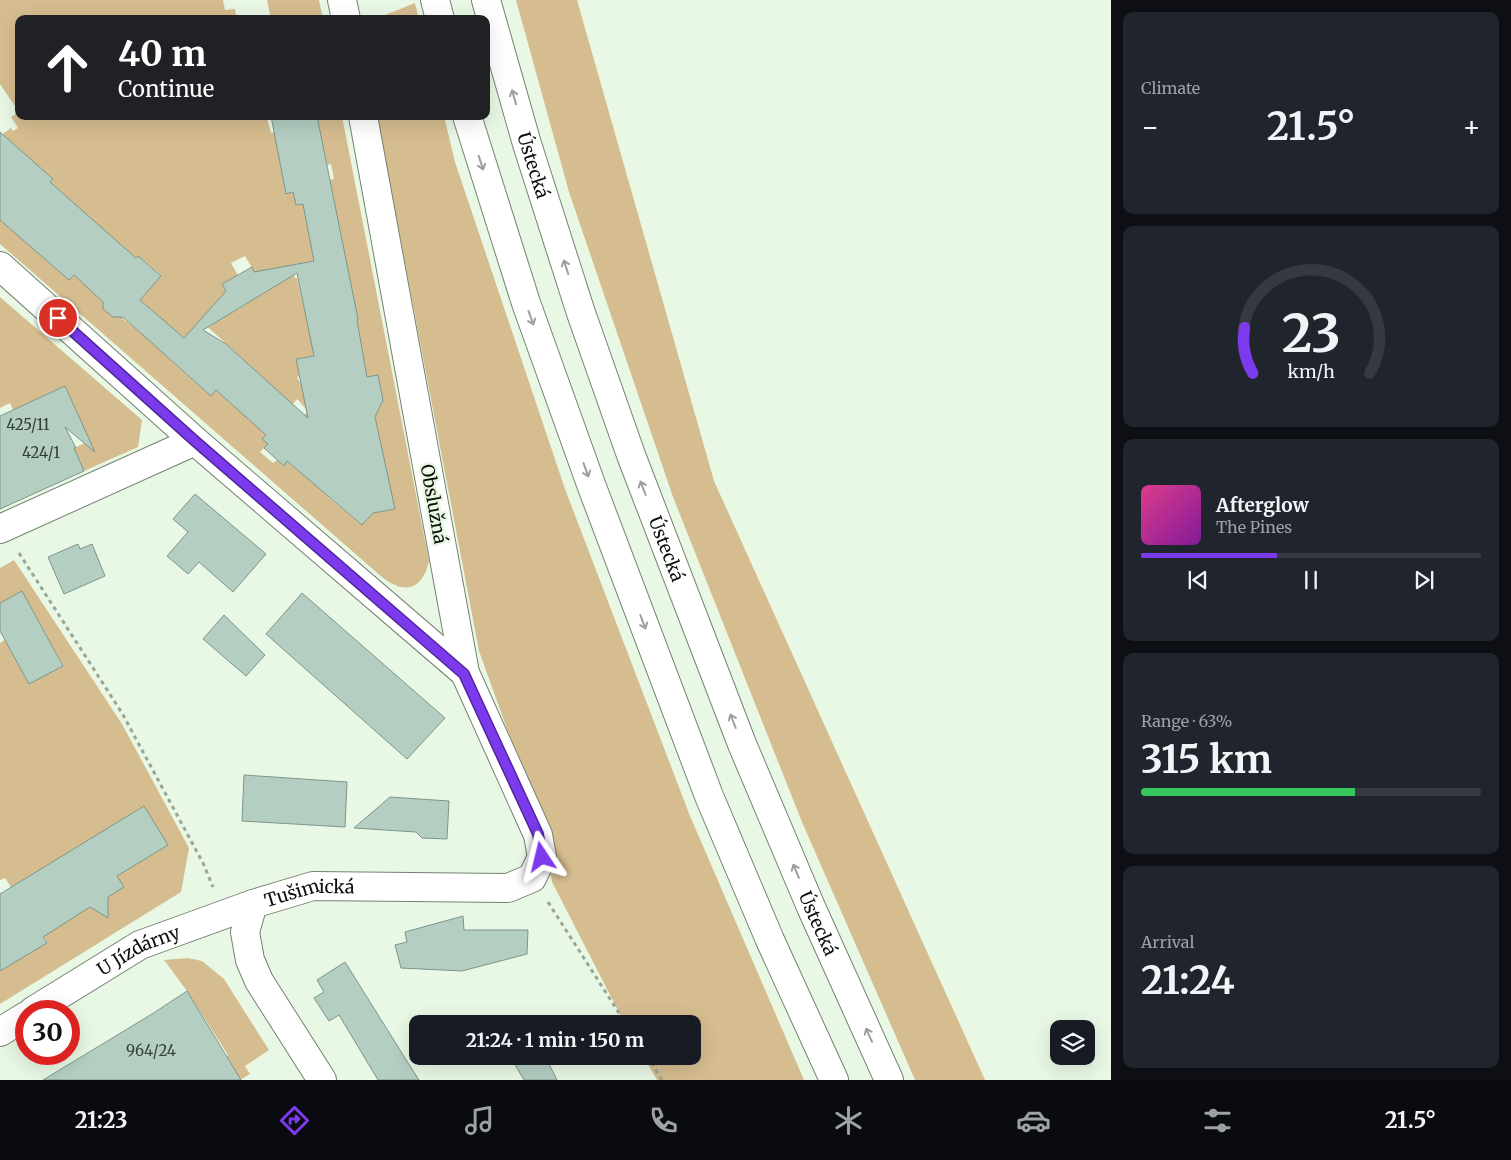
<!DOCTYPE html>
<html lang="en">
<head>
<meta charset="utf-8">
<style>
  :root { --surface:#171b24; --page:#20242c; --text:#f1f3f6; --muted:#9ea1a6; --line:#363941; --accent:#7c3aed }
  body { margin:0; font-family:Merriweather,serif; background:var(--page); color:var(--text); height:100vh; display:flex; flex-direction:column; font-size:19px; white-space:nowrap }
  * { box-sizing:border-box; margin:0 }
  p { font-size:16px; color:var(--muted) }
  .icon { flex:none; width:28px; height:28px; fill:none; stroke:currentColor; stroke-width:2; stroke-linecap:round; stroke-linejoin:round }
  .map { position:relative; flex:1; overflow:hidden }
  .side { display:flex; flex-direction:column; gap:12px; padding:12px; background:#0d0f14; width:400px }
  .side>* { flex:none }
  .guide { position:absolute; left:15px; top:15px; width:475px; height:105px; border-radius:10px; box-shadow:0 5px 20px #0002; background:#202124; color:#fff; overflow:hidden }
  .tools { position:absolute; left:1050px; top:1020px; display:grid; gap:10px }
  .tools a { display:grid; place-items:center; width:45px; height:45px; border-radius:10px; background:var(--surface); box-shadow:0 5px 20px #0002; font-size:25px }
  .speed { position:absolute; left:15px; top:1000px; display:flex; gap:10px; font-size:25px; font-weight:700; text-align:center }
  .speed>* { display:grid; place-content:center; width:65px; height:65px; border-radius:50%; background:var(--surface); box-shadow:0 5px 20px #0002; line-height:1 }
  .speed .limit { border:8px solid #d22; background:#fff; color:#111 }
  .pin { position:absolute; display:grid; place-items:center; width:42px; height:42px; color:#fff; margin:-21px; border:2px solid #fff; border-radius:50%; box-shadow:0 1px 5px #0007 }
  .me { position:absolute; width:55px; margin:-28px; rotate:350deg; stroke-linejoin:round; filter:drop-shadow(0 0 4px #0008) }
  .turn { display:flex; align-items:center; gap:18px; height:105px; padding:0 20px; font-size:22px }
  .turn .icon { width:65px; height:65px; stroke-width:2.5 }
  .turn b { display:block; font-size:35px; line-height:42px }
  .big { font-size:38px; font-weight:700; line-height:1.1 }
  .side .widget { flex:1; display:flex; flex-direction:column; justify-content:center; gap:8px; min-width:0; padding:0 18px; border-radius:10px; background:var(--page) }
  .side .dial { align-items:center; gap:0 }
  .dial svg { height:130px; overflow:visible; fill:none; stroke:var(--line); stroke-width:7; stroke-linecap:round; text-anchor:middle }
  .dial text { fill:var(--text); stroke:none }
  .song { display:flex; align-items:center; gap:15px }
  .cover { width:60px; height:60px; border-radius:8px; background:linear-gradient(135deg,hsl(330 70% 55%),hsl(290 70% 35%)) }
  .played { height:5px; border-radius:2px; background:linear-gradient(90deg,var(--accent) 40%,var(--line) 40%) }
  .keys { display:flex; justify-content:space-around; direction:ltr }
  .heat { display:flex; justify-content:space-between; align-items:center; font-size:28px; direction:ltr }
  .charge { height:8px; border-radius:4px; background:linear-gradient(90deg,#34c759 63%,var(--line) 0) }
  .trip { position:absolute; left:409px; top:1015px; width:292px; height:50px; border-radius:10px; background:var(--surface); box-shadow:0 5px 20px #0002; font-weight:700; line-height:50px; text-align:center }
  .tab-bar { display:flex; height:80px; justify-content:space-around; align-items:center; background:#090b0e; color:var(--muted) }
  .tab-bar .icon { width:35px; height:35px }
  .tab-bar .selected { color:var(--accent) }
  .tab-bar b { font-size:22px; color:var(--text) }
  main { display:flex; flex:1; min-height:0 }
  .map>svg:first-child { display:block }
</style>
</head>
<body>
<main>
<div class="map">
<svg width="1111" height="1080" viewBox="0 0 1111 1080">
  <rect width="100%" height="100%" fill="#e8f8e4"/>
  <path fill="#d6bd90" fill-rule="evenodd" d="M 0,0 L 223,0 L 225,10 L 235,9 L 237,19 L 19,19 L 19,116 L 123,116 L 125,120 L 129,116 L 271,116 L 267,118 L 271,133 L 318,124 L 317,116 L 342,116 L 429,561 C 423,589 406,595 383,578 L 0,244 L 0,220 L 16,234 L 38,209 L 31,203 L 53,179 L 0,136 L 11,128 L 13,131 L 18,128 L 11,117 L 19,112 L 0,84 ZM 331,164 L 334,179 L 330,180 L 333,198 L 297,205 L 293,192 L 287,194 L 326,165 ZM 100,244 L 69,280 L 32,247 ZM 344,255 L 348,268 L 307,321 L 297,278 L 295,278 L 292,265 ZM 138,256 L 161,275 L 140,300 L 154,312 L 138,330 L 119,316 L 113,317 L 103,309 L 104,303 L 100,299 ZM 245,256 L 264,288 L 250,297 L 231,263 ZM 234,277 L 249,302 L 237,310 L 222,284 ZM 200,320 L 243,359 L 235,407 L 216,390 L 211,396 L 168,358 ZM 328,353 L 332,370 L 365,363 L 367,377 L 378,375 L 383,400 L 380,407 L 374,408 L 378,433 L 301,385 L 297,377 L 300,376 L 297,359 ZM 297,399 L 308,411 L 299,422 L 300,466 L 297,470 L 287,461 L 284,466 L 277,460 L 273,463 L 260,452 L 268,444 L 262,439 ZM 386,466 L 394,509 L 373,513 L 362,525 L 328,497 L 348,473 Z
    M 267,0 L 319,0 L 323,19 L 271,19 Z
    M 516,0 L 577,0 L 714,481 L 985,1080 L 915,1080 L 802,822 L 673,497 L 569,192 Z
    M 415,3 L 419,19 L 375,19 Z
    M 377,116 L 444,116 L 455,162 L 565,489 L 690,816 L 804,1080 L 657,1080 L 643,1056 L 692,1056 L 692,1024 L 625,1024 L 552,882 L 545,835 L 479,651 Z
    M 0,297 L 142,420 L 138,447 L 84,471 L 74,448 L 89,441 L 65,386 L 13,410 L 10,403 L 0,408 Z
    M 14,560 L 122,724 L 189,848 L 181,892 L 0,1004 L 0,971 L 47,942 L 5,878 L 0,880 L 0,643 L 5,640 L 29,684 L 63,665 L 22,591 L 0,603 L 0,568 ZM 168,845 L 117,876 L 99,912 L 90,907 L 74,917 L 44,868 Z
    M 188,958 L 202,961 L 224,979 L 269,1050 L 245,1066 L 250,1074 L 240,1080 L 189,1080 L 228,1055 L 187,991 L 164,960 Z"/>
  <path fill="#b4cec2" stroke="#7d958b" fill-rule="evenodd" d="M 271,116 L 317,116 L 358,319 L 357,320 L 367,377 L 378,375 L 383,400 L 375,417 L 395,509 L 373,513 L 362,525 L 287,461 L 284,466 L 264,448 L 268,444 L 262,439 L 266,435 L 216,390 L 211,396 L 124,318 L 120,317 L 113,317 L 103,309 L 103,302 L 74,275 L 69,280 L 0,220 L 0,132 L 53,179 L 50,182 L 136,258 L 138,256 L 161,276 L 140,300 L 184,338 L 226,291 L 222,284 L 252,267 L 254,272 L 314,261 L 303,204 L 296,205 L 293,192 L 286,194 ZM 297,273 L 314,356 L 296,359 L 308,418 L 226,344 L 203,330 Z
    M 65,386 L 95,452 L 65,427 L 76,448 L 74,448 L 84,471 L 0,509 L 0,416 Z
    M 195,494 L 266,554 L 233,592 L 199,562 L 188,574 L 167,556 L 188,532 L 173,519 Z
    M 78,544 L 80,549 L 92,544 L 105,576 L 64,594 L 48,557 Z
    M 22,591 L 63,666 L 29,684 L 0,631 L 0,603 Z
    M 302,593 L 445,718 L 407,759 L 266,634 Z
    M 224,615 L 265,655 L 246,676 L 203,639 Z
    M 244,775 L 347,782 L 345,827 L 242,821 Z
    M 390,797 L 449,801 L 447,839 L 422,838 L 416,832 L 354,828 Z
    M 144,806 L 168,845 L 117,876 L 124,887 L 108,897 L 108,918 L 90,907 L 43,937 L 47,943 L 0,971 L 0,894 Z
    M 463,916 L 464,930 L 528,930 L 527,954 L 462,971 L 401,968 L 395,945 L 407,942 L 405,932 Z
    M 345,962 L 405,1058 L 419,1080 L 378,1080 L 339,1015 L 329,1021 L 314,998 L 324,992 L 317,980 Z
    M 187,991 L 241,1080 L 43,1080 L 152,1014 Z
    M 510,1056 L 545,1056 L 557,1080 L 524,1080 Z"/>
  <g fill="none" stroke-linecap="round" stroke-linejoin="round">
    <defs>
      <g id="minor">
        <path d="M 342,0 L 346,19"/>
        <path d="M 0,266 L 195,441 L 465,673"/>
        <path d="M 0,529 L 195,441"/>
        <path id="s1" d="M 33,1011 L 140,945 L 253,904"/>
        <path d="M 0,1032 L 26,1016"/>
        <path id="s2" d="M 322,1080 L 259,981 L 250,960 L 245,932 L 253,904 L 313,886 L 508,888 L 532,878 L 542,857 L 538,835 L 465,673 L 363,116"/>
      </g>
      <g id="major">
        <path d="M 435,0 L 440,19"/>
        <path id="s3" d="M 486,0 L 527,144 L 581,313 L 631,455 L 742,744 L 811,907 L 889,1080"/>
        <path d="M 467,116 L 526,303 L 592,487 L 709,796 L 770,940 L 834,1080"/>
      </g>
    </defs>
    <use href="#minor" stroke="#748271" stroke-width="30"/>
    <use href="#major" stroke="#748271" stroke-width="30"/>
    <path stroke="#99a596" stroke-width="3" stroke-dasharray="4 4" stroke-linecap="butt" d="M 19,553 L 122,713 L 203,863 L 213,887
      M 548,902 L 626,1024
      M 647,1056 L 662,1080"/>
    <use href="#minor" stroke="#fff" stroke-width="28"/>
    <use href="#major" stroke="#fff" stroke-width="28"/>
  </g>
  <defs><path id="oneway-shaft" d="M-6 0H5M1.5-3L5.5 0L1.5 3" fill="none" stroke-width="1.6" stroke-linecap="round" stroke-linejoin="round" transform="scale(1.25)"/></defs>
  <g stroke="#9d9f9d">
    <use href="#oneway-shaft" transform="translate(514 97) rotate(-106)"/>
    <use href="#oneway-shaft" transform="translate(481 163) rotate(72)"/>
    <use href="#oneway-shaft" transform="translate(566 267) rotate(-108)"/>
    <use href="#oneway-shaft" transform="translate(531 318) rotate(70)"/>
    <use href="#oneway-shaft" transform="translate(586 470) rotate(70)"/>
    <use href="#oneway-shaft" transform="translate(643 488) rotate(-111)"/>
    <use href="#oneway-shaft" transform="translate(643 622) rotate(69)"/>
    <use href="#oneway-shaft" transform="translate(733 721) rotate(-111)"/>
    <use href="#oneway-shaft" transform="translate(796 871) rotate(-113)"/>
    <use href="#oneway-shaft" transform="translate(869 1035) rotate(-114)"/>
  </g>
  <g fill="none" stroke-linecap="round" stroke-linejoin="round">
    <defs>
      <path id="route" d="M 58,318 L 195,441 L 464,674 L 538,834 L 542,857"/>
    </defs>
    <use href="#route" stroke="#51269a" stroke-width="12"/>
    <use href="#route" stroke="#7c3aed" stroke-width="9"/>
  </g>
  <g text-anchor="middle" dominant-baseline="central" stroke-width="5" stroke-linejoin="round" paint-order="stroke">
    <g font-size="15" fill="#343f37">
      <text x="28" y="424">425/11</text>
      <text x="41" y="452">424/1</text>
      <text x="151" y="1050">964/24</text>
    </g>
    <g font-size="18" fill="#0a0f09" stroke="#e8f8e4">
      <text stroke="none"><textPath href="#s3" startOffset="172">Ústecká</textPath></text>
      <text transform="translate(434 504) rotate(80)">Obslužná</text>
      <text stroke="none"><textPath href="#s3" startOffset="578">Ústecká</textPath></text>
      <text stroke="none"><textPath href="#s2" startOffset="256">Tušimická</textPath></text>
      <text stroke="none"><textPath href="#s3" startOffset="982">Ústecká</textPath></text>
      <text stroke="none"><textPath href="#s1" startOffset="122">U Jízdárny</textPath></text>
    </g>
  </g>
</svg>
<div class="tools">
<a><svg class="icon" aria-label="layers" viewBox="0 0 24 24"><path d="M12 4l9 5-9 5-9-5zM3 14l9 5 9-5"/></svg></a>
</div>
<div class="speed"><div class="limit">30</div></div>
<div class="pin" style="left:58px;top:318px;background:#d93025"><svg class="icon" aria-label="arrive" viewBox="0 0 24 24"><path d="M6 21V4h12l-3 4 3 4H6"/></svg></div>
<svg class="me" style="left:542px;top:857px" viewBox="-20 -20 40 40"><path d="M0-17L14 15 0 8-14 15z" fill="#7c3aed" stroke="#fff" stroke-width="4"/></svg>
<div class="trip">21:24 · 1 min · 150 m</div>
<div class="guide">
<div class="turn"><svg class="icon" aria-label="ahead" viewBox="0 0 24 24"><path d="M12 20V5M6 11l6-6 6 6"/></svg><div><b>40 m</b>Continue</div></div>
</div>
</div>
<section class="side">
<div class="widget"><p>Climate</p>
<div class="heat"><a>−</a><b class="big">21.5°</b><a>+</a></div>
</div>
<div class="widget dial"><svg viewBox="0 0 100 80">
<path d="M14 69A42 42 0 1 1 86 69"/>
<path d="M14 69A42 42 0 0 1 9 41" stroke="#7c3aed"/>
<text x="50" y="56" font-size="32" font-weight="700">23</text>
<text x="50" y="72" font-size="11">km/h</text>
</svg></div>
<div class="widget">
<div class="song"><i class="cover"></i><div><b>Afterglow</b><p>The Pines</p></div></div>
<div class="played"></div>
<div class="keys"><svg class="icon" aria-label="previous" viewBox="0 0 24 24"><path d="M18 5L8 12l10 7zM5 5v14"/></svg><svg class="icon" aria-label="pause" viewBox="0 0 24 24"><path d="M8 5v14M16 5v14"/></svg><svg class="icon" aria-label="next" viewBox="0 0 24 24"><path d="M6 5l10 7-10 7zM19 5v14"/></svg></div>
</div>
<div class="widget"><p>Range · 63%</p><b class="big">315 km</b><div class="charge"></div></div>
<div class="widget"><p>Arrival</p><b class="big">21:24</b></div>
</section>
</main>
<nav class="tab-bar">
<b>21:23</b>
<svg class="icon selected" aria-label="directions" viewBox="0 0 24 24"><path d="M12 3l9 9-9 9-9-9zM9 14v-3h6M13 9l2 2-2 2"/></svg>
<svg class="icon" aria-label="music" viewBox="0 0 24 24"><path d="M9 18V5l10-2v13"/><circle cx="6" cy="18" r="3"/><circle cx="16" cy="16" r="3"/></svg>
<svg class="icon" aria-label="phone" viewBox="0 0 24 24"><path d="M5 4h4l2 5-3 2q2 4 5 5l2-3 5 2v4C11 20 4 13 5 4z"/></svg>
<svg class="icon" aria-label="climate" viewBox="0 0 24 24"><path d="M12 3v18M4 7l16 10M4 17L20 7"/></svg>
<svg class="icon" aria-label="car" viewBox="0 0 24 24"><path d="M5 17H2v-5l4-1 3-4h7l3 4 3 1v5h-3M9 17h6M6 11h13"/><circle cx="7" cy="17" r="2"/><circle cx="17" cy="17" r="2"/></svg>
<svg class="icon" aria-label="filters" viewBox="0 0 24 24"><path d="M4 7h16M4 17h16"/><circle cx="9" cy="7" r="2"/><circle cx="15" cy="17" r="2"/></svg>
<b>21.5°</b>
</nav>
</body>
</html>
